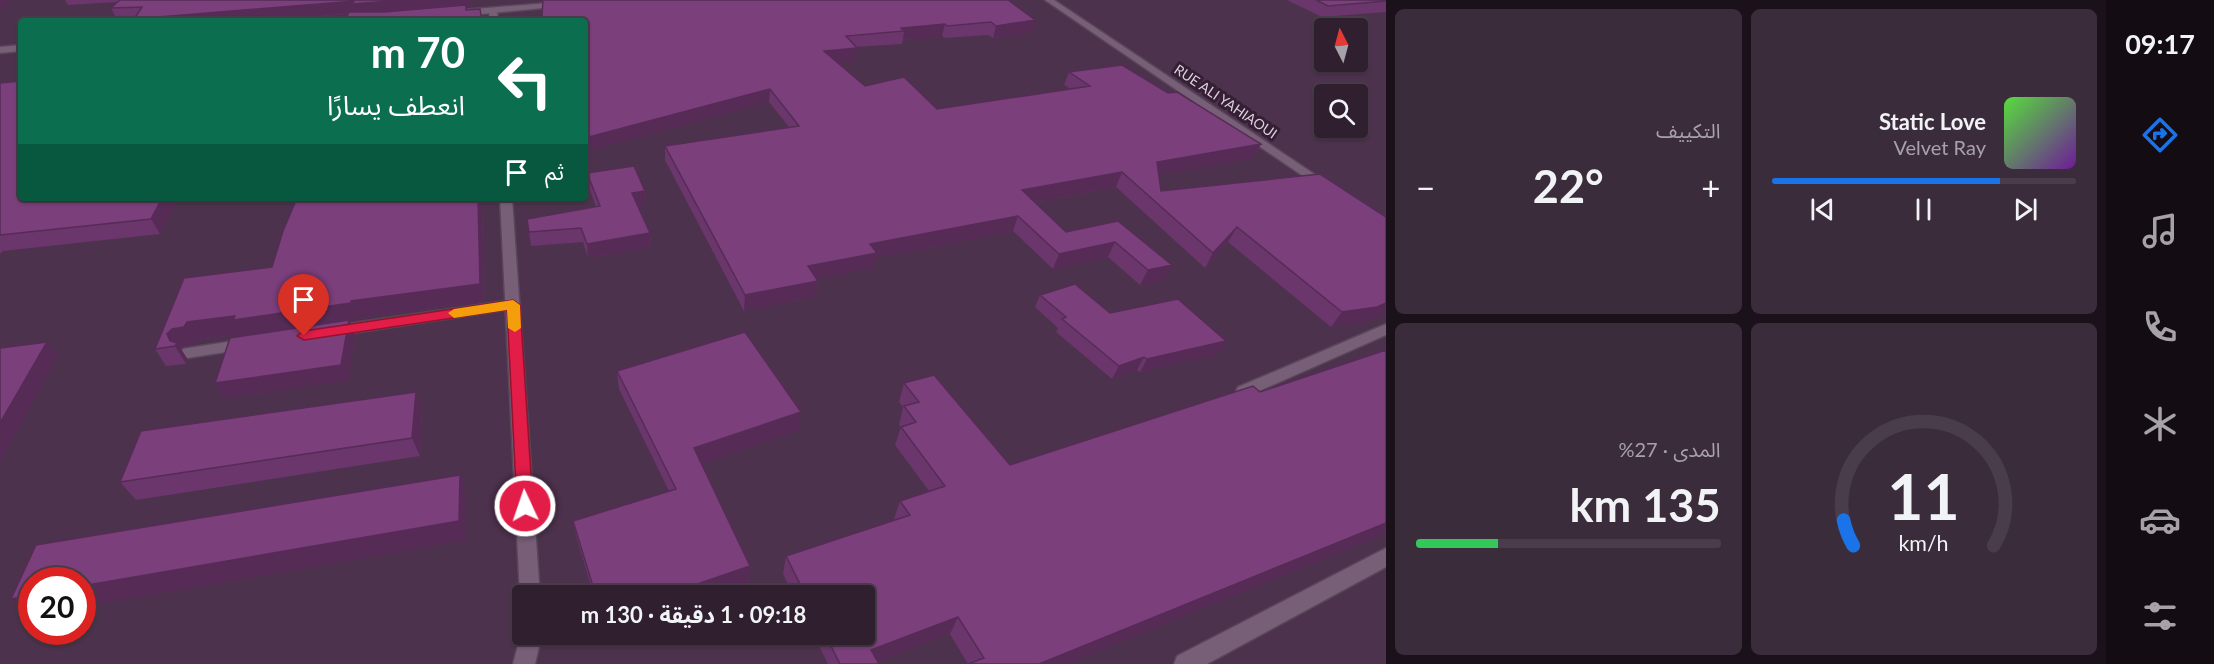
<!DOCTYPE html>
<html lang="ar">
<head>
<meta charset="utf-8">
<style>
  :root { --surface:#2f1f2f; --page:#3b2c3b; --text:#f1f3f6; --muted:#a7a2aa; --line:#4a3d4b; --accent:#1a73e8 }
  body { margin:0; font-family:Lato,"Noto Sans Arabic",sans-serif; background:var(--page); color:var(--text); direction:rtl; height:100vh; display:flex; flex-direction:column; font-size:22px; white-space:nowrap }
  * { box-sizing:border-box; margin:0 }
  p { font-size:20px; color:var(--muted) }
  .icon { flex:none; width:33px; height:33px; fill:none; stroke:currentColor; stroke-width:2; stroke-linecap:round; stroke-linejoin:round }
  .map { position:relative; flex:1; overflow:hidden; direction:ltr }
  .panel { display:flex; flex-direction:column; gap:9px; padding:9px; background:#1a111a; width:720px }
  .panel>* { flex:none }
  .hud { position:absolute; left:18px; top:18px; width:570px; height:183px; border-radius:6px; box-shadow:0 2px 4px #0004,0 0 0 2px var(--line); direction:rtl; background:#0b6e4f; color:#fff; overflow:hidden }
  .needle { width:39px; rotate:354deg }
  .tools { position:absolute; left:1314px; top:18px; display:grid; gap:12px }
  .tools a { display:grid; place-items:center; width:54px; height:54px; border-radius:6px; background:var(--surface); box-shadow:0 2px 4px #0004,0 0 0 2px var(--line); font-size:30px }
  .speed { position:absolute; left:18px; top:567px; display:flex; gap:12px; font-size:30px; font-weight:700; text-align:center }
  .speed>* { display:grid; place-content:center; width:78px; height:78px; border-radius:50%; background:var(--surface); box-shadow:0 2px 4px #0004,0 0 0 2px var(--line); line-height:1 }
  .speed .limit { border:9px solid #d22; background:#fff; color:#111 }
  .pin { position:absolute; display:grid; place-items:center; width:51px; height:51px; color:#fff; margin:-62px -26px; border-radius:50% 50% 50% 0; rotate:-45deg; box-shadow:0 0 6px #0007 }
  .pin .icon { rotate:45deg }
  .me { position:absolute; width:66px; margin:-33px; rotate:357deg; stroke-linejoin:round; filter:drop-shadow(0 0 4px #0008) }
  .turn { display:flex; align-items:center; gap:21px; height:126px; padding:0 24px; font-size:27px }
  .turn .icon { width:78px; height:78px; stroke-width:2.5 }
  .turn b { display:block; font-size:42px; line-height:51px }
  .then { display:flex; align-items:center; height:57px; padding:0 24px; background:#0003; gap:12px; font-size:22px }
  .big { font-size:45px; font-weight:700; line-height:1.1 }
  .panel .widget { flex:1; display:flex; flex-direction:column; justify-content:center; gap:9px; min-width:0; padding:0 21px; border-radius:9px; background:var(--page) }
  .panel .dial { align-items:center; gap:0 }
  .dial svg { height:156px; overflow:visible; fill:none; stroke:var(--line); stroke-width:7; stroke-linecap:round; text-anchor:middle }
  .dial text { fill:var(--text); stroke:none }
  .song { display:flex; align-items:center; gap:18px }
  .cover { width:72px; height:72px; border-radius:9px; background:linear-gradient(135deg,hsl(110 70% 55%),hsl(280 70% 35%)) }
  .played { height:6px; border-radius:3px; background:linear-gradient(90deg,var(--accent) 75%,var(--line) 75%) }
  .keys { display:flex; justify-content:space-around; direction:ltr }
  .heat { display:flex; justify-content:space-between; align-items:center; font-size:33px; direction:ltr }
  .charge { height:9px; border-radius:4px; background:linear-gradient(90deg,#34c759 27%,var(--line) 0) }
  .panel .tiles { flex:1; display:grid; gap:9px; grid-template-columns:repeat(2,1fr) }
  .trip { position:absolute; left:512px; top:585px; width:363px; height:60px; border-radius:6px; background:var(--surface); box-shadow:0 2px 4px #0004,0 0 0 2px var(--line); font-weight:700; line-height:60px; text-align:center; direction:rtl }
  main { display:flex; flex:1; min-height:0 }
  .dock { display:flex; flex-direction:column; width:108px; justify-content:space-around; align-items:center; background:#130c13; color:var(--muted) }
  .dock .icon { width:42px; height:42px }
  .dock .active { color:var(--accent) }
  .dock b { font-size:27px; color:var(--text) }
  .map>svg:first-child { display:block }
</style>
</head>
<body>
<main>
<nav class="dock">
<b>09:17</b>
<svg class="icon active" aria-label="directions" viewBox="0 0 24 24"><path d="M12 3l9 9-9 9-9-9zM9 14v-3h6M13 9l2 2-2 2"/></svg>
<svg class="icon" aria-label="music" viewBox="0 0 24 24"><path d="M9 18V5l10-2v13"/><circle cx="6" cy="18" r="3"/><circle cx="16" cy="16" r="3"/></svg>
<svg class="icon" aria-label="phone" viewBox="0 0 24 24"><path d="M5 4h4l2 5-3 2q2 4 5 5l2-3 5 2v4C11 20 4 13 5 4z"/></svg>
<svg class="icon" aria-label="climate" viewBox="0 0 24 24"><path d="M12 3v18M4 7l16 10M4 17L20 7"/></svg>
<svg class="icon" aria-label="car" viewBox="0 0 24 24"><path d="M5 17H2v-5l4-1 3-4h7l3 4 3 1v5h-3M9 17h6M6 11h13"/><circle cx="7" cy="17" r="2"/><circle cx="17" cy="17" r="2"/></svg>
<svg class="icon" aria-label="filters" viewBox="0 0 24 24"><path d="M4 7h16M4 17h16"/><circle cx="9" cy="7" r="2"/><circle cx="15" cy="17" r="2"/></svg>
</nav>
<section class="panel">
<div class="tiles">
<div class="widget">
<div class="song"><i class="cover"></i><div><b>Static Love</b><p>Velvet Ray</p></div></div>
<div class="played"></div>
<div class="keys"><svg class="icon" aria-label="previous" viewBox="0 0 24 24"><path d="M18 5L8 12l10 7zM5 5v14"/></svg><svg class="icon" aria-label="pause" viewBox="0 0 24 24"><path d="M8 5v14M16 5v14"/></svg><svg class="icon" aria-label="next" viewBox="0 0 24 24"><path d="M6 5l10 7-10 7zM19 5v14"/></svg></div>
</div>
<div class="widget"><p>التكييف</p>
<div class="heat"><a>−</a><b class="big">22°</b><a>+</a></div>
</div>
<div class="widget dial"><svg viewBox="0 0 100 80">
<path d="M14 69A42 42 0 1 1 86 69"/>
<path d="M14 69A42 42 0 0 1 9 56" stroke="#1a73e8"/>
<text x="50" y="56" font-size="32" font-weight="700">11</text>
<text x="50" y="72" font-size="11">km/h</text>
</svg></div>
<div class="widget"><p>المدى · 27%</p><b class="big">135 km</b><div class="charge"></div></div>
</div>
</section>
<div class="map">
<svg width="1386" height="664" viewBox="0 0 1386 664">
  <rect width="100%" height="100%" fill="#3f293f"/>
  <path fill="#4d324d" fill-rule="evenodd" d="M 0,0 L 1386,0 L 1386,664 L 0,664 ZM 21,21 L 585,21 L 585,198 L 21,198 ZM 1324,28 L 1358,28 L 1358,62 L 1324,62 ZM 1324,94 L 1358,94 L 1358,128 L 1324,128 ZM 32,580 L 82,580 L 82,632 L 32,632 ZM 522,596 L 864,596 L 864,634 L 522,634 Z"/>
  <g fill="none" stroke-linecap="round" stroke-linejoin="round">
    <defs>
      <path id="lane" d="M 493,8 L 497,10 L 498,21 L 490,21 L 489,10 Z
        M 500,198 L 512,198 L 540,596 L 522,596 L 522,601 L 520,596 Z
        M 522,630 L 522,634 L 542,634 L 535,664 L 513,664 Z"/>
      <path id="street" d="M 561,2 L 564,2 L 564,6 L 462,16 L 458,13 L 462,10 Z
        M 21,45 L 21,51 L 0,53 L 0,47 Z
        M 513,300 L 520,305 L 518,308 L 332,336 L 325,331 L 332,326 Z
        M 1386,324 L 1386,335 L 1250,395 L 1238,395 L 1236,391 L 1238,387 Z
        M 246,339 L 254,344 L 251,348 L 188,358 L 183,357 L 180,353 L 183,349 L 188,348 Z
        M 1386,548 L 1386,567 L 1207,664 L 1174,664 L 1177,656 Z"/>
      <path id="secondary" d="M 1045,0 L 1054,0 L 1332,186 L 1326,190 L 1322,189 Z"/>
    </defs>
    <use href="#lane" stroke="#594659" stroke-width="3"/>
    <use href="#street" stroke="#594659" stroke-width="3"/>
    <use href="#secondary" stroke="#594659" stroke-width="3"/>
    <use href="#lane" fill="#785f78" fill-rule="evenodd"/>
    <use href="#street" fill="#785f78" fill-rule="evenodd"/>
    <use href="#secondary" fill="#785f78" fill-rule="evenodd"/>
  </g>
  <path fill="#6a366b" d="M 65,0 L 469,0 L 469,7 L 466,7 L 467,10 L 480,9 L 482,21 L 346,21 L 345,20 L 348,14 L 263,21 L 135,21 L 134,19 L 117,20 L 111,8 L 118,2 L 68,5 Z
    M 1008,0 L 1032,32 L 993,38 L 988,35 L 945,38 L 942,36 L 903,40 L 902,44 L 856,47 L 855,61 L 838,62 L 865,86 L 937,109 L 1071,89 L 1064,85 L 1069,72 L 1168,93 L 1261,144 L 1253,158 L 1159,174 L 1161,191 L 1320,174 L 1365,322 L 1331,327 L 1228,242 L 1205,268 L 1116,187 L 1034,202 L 1066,232 L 1118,221 L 1164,280 L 1140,285 L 1108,257 L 1053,269 L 1013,231 L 876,258 L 873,268 L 816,279 L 818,281 L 816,296 L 744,311 L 665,160 L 665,146 L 789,127 L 769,102 L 585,21 L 543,21 L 542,17 Z
    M 1287,0 L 1386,0 L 1386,12 L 1322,17 Z
    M 0,83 L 21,198 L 178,198 L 160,234 L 3,251 L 0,254 Z
    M 587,173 L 645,191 L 646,204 L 638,205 L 650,233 L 651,247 L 588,258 L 583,242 L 531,246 L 529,232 L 596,207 L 589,187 Z
    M 482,203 L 484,301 L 358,318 L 358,321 L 350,322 L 355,335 L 348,380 L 224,398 L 215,383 L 242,336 L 241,334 L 197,340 L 195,345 L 183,347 L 181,349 L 188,360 L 186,364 L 166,366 L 155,349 L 272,267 Z
    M 1040,295 L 1110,313 L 1226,341 L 1218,354 L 1140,372 L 1137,370 L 1112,379 L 1056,332 L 1058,328 L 1035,307 Z
    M 1386,350 L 1386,533 L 1067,664 L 968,664 L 950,634 L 878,661 L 879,664 L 828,664 L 813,634 L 864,634 L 864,596 L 794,596 L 783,574 L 786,556 L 895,520 L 894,519 L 900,501 L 929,491 L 895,445 L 901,427 L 899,425 L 903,407 L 899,402 L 904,383 L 1010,465 L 1260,392 Z
    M 617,371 L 801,412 L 798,430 L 702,464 L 750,566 L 748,583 L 713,596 L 594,596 L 577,539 L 573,521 L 669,491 L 619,389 Z
    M 422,411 L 420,456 L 136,500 L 120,482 Z"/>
  <path fill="#562c57" d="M 0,0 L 10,0 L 0,9 Z
    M 403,0 L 469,0 L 469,7 L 466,7 L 468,16 L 356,16 L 355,13 L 263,21 L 135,21 L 134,19 L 354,1 Z
    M 1035,20 L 1032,32 L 993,38 L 996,26 Z
    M 945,24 L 942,36 L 903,40 L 904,31 L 901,28 Z
    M 857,48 L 855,61 L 823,64 L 824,51 Z
    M 770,89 L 769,102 L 585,152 L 585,138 Z
    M 1261,144 L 1253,158 L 1150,176 L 1157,162 Z
    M 1122,172 L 1116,187 L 1017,205 L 1022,190 Z
    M 645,191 L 646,204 L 633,206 L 632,193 Z
    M 162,198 L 178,198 L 160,234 L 151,219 Z
    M 478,198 L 480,198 L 482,203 L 484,301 L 358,318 L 358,321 L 350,322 L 355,335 L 348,380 L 224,398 L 215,383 L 243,338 L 241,334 L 197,340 L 195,345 L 183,347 L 181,349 L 188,360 L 186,364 L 175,346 L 170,341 L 167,334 L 172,329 L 187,322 L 351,301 Z
    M 1018,216 L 1013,231 L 876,258 L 873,268 L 806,281 L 808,266 L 870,244 Z
    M 1237,227 L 1228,242 L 1205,268 L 1213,253 Z
    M 650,233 L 651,247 L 588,258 L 587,244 Z
    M 1115,242 L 1108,257 L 1053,269 L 1059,254 Z
    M 1172,265 L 1164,280 L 1140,285 L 1148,270 Z
    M 818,281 L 816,296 L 744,311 L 745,295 Z
    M 1386,303 L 1386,314 L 1365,322 L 1331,327 L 1342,312 Z
    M 1226,341 L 1218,354 L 1140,372 L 1147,359 Z
    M 47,342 L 58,356 L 0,463 L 0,423 Z
    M 1144,357 L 1137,370 L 1112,379 L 1119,366 Z
    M 416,392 L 422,411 L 420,456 L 412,438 Z
    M 801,412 L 798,430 L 694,467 L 694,448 Z
    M 460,475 L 466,494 L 466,540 L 82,607 L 82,586 Z
    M 1386,523 L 1386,533 L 1067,664 L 1039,664 Z
    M 750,566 L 748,583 L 713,596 L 662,596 Z
    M 32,595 L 32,616 L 11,599 Z
    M 958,617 L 950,634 L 871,664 L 871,650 Z"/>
  <path fill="#7b3f7c" stroke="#562c57" stroke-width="1.5" d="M 120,0 L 403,0 L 352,4 L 354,1 L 134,19 L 142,7 L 111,8 Z
    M 543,0 L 1008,0 L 1035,20 L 996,26 L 991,22 L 947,26 L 945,24 L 901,28 L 904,31 L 846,36 L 857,48 L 824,51 L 865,86 L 904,77 L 937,109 L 1090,86 L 1069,72 L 1122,65 L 1168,93 L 1177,92 L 1261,144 L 1157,162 L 1161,191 L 1320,174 L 1386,217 L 1386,303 L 1377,307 L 1342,312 L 1237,227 L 1213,253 L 1122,172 L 1022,190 L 1066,232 L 1118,221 L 1172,265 L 1148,270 L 1115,242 L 1059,254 L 1018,216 L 870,244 L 877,253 L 808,266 L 818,281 L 745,295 L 665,146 L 799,126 L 770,89 L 585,138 L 585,21 L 552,21 L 551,17 L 542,17 Z
    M 1316,0 L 1386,0 L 1386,1 L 1328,6 Z
    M 466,5 L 466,10 L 480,9 L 482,21 L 360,21 L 361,19 L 345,20 L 349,12 L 384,12 Z
    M 21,81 L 21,198 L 162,198 L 151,219 L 0,235 L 0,83 Z
    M 634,166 L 645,191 L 632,193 L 650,233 L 587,244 L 581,228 L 529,232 L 527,219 L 600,206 L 587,173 Z
    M 297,198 L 478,198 L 480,284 L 351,301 L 351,303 L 233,320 L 235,316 L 187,322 L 184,327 L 172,329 L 167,334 L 170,341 L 177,343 L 175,346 L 155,349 L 184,278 L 272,267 L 283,231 Z
    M 1075,284 L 1110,313 L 1178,299 L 1226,341 L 1147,359 L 1144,357 L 1119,366 L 1062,319 L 1066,317 L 1040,295 Z
    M 349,320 L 341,365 L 215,383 L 230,338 Z
    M 745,332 L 801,412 L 694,448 L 750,566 L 662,596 L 596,596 L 573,521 L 676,489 L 617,371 Z
    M 47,342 L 0,423 L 0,348 Z
    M 1386,350 L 1386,523 L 1039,664 L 968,664 L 984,658 L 958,617 L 871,650 L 879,664 L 840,664 L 825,634 L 864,634 L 864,596 L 806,596 L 786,556 L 910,515 L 900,501 L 945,486 L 901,427 L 916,422 L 904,406 L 919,402 L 904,383 L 934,375 L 1010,465 L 1253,386 L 1260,392 Z
    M 416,392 L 412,438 L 120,482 L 141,431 Z
    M 460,475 L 459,521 L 82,586 L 82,580 L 32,580 L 32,595 L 11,599 L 36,545 Z"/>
  <path fill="#e11d48" stroke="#92132f" stroke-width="1.5" d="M 513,300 L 520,305 L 533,506 L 531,511 L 525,513 L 519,511 L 517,506 L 507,310 L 304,340 L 297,336 L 304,331 Z"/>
  <path fill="#f59e0b" d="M 513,300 L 520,305 L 521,328 L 515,332 L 508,328 L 507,310 L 454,318 L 448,313 L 454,309 Z"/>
  <g text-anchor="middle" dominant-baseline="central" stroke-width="6" stroke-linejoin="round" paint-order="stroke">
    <g font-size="14" fill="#ddcfdd" stroke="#341f34">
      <text transform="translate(1226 101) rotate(34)">RUE ALI YAHIAOUI</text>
    </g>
  </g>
</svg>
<div class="tools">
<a><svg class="needle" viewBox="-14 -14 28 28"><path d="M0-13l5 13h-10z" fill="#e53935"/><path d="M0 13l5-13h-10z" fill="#a7a2aa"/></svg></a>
<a><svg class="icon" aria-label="search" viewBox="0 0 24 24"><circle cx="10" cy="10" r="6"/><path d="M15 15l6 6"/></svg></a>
</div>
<div class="speed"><div class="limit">20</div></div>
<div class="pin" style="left:304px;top:336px;background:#d93025"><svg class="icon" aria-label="arrive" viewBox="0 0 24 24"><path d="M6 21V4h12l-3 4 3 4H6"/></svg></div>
<svg class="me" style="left:525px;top:506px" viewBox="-20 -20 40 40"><circle r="17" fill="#e11d48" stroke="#fff" stroke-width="3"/><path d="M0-11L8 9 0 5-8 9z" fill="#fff"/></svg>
<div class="trip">09:18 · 1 دقيقة · 130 m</div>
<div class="hud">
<div class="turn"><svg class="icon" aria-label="left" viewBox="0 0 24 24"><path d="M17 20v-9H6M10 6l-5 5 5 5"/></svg><div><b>70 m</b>انعطف يسارًا</div></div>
<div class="then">ثم<svg class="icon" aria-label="arrive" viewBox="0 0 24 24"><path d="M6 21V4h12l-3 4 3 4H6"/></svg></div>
</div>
</div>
</main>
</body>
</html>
